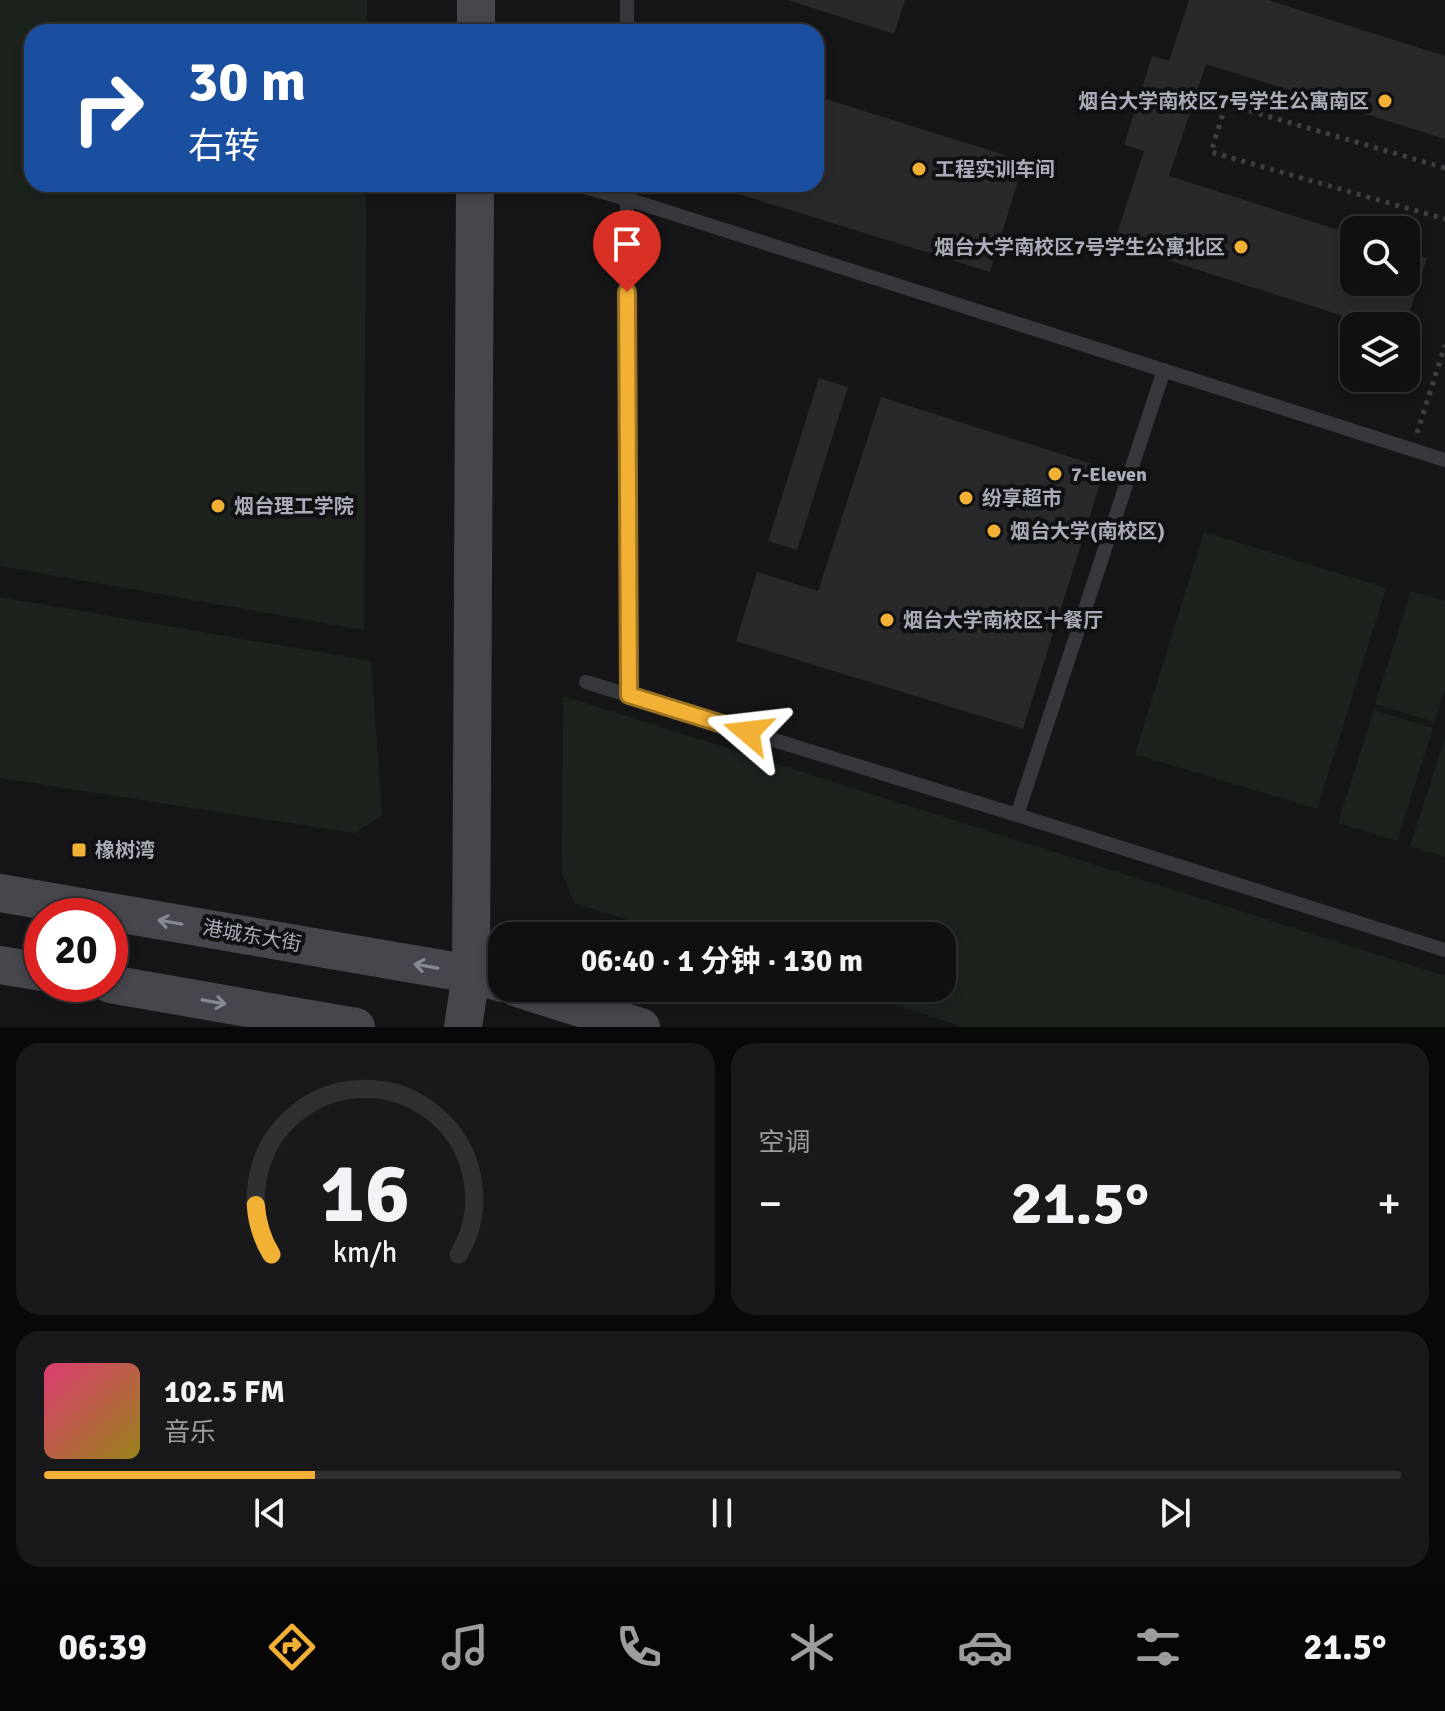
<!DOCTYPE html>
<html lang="zh">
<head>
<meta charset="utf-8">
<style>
  :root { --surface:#101012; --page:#19191b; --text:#f1f3f6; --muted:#9c9d9f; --line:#303032; --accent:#f2b134 }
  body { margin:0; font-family:Signika,"Noto Sans SC",sans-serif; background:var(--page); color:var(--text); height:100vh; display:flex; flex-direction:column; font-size:30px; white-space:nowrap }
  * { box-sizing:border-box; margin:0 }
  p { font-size:26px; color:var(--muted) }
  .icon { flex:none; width:44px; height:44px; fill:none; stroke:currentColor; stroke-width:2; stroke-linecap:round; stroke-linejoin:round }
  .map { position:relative; height:1027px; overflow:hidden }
  .drawer { display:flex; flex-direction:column; gap:16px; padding:16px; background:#09090a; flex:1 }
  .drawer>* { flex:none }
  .top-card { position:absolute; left:24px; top:24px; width:800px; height:168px; border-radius:24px; box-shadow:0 4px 12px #0003,0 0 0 2px var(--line); background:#1a4fa0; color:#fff; overflow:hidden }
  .tools { position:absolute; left:1340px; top:216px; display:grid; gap:16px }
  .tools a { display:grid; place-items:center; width:80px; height:80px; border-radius:16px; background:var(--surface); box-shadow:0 4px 12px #0003,0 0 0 2px var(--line); font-size:40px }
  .speed { position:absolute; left:24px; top:898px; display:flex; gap:16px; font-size:40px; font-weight:700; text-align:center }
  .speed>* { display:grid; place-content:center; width:104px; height:104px; border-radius:50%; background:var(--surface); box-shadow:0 4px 12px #0003,0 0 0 2px var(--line); line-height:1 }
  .speed .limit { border:12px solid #d22; background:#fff; color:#111 }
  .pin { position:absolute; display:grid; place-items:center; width:68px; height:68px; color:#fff; margin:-82px -34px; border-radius:50% 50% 50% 0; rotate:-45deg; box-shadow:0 0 8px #0007 }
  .pin .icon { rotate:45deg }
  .me { position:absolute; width:88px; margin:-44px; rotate:287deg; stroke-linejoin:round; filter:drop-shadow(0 0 6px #0008) }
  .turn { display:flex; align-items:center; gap:28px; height:168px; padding:0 32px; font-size:36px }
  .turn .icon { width:104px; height:104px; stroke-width:2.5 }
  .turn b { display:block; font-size:56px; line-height:68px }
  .big { font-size:60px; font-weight:700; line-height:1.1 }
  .drawer .tile { flex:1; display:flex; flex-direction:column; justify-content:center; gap:12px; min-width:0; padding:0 28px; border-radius:24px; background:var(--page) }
  .drawer .dial { align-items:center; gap:0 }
  .dial svg { height:208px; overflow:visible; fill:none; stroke:var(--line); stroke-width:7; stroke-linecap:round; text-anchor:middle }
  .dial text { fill:var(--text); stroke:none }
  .song { display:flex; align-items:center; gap:24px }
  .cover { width:96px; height:96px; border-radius:12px; background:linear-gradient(135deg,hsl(340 70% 55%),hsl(50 70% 35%)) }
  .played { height:8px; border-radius:4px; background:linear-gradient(90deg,var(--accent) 20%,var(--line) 20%) }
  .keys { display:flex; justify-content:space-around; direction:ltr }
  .heat { display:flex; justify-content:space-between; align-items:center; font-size:44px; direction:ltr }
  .drawer .tiles { flex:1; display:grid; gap:16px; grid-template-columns:1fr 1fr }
  .tile:last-child { grid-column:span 2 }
  .trip { position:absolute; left:488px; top:922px; width:468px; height:80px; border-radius:24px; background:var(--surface); box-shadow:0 4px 12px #0003,0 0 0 2px var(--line); font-weight:700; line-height:80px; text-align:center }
  .menu { display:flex; height:128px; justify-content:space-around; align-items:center; background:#060607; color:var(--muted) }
  .menu .icon { width:56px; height:56px }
  .menu .active { color:var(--accent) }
  .menu b { font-size:36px; color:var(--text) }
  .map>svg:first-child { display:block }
</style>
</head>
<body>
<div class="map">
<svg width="1445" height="1027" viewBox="0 0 1445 1027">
  <rect width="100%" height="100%" fill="#161618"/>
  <path fill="#1c231d" d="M 0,0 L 367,0 L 367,32 L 32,32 L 32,184 L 366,184 L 364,630 L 0,566 Z
    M 1204,532 L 1386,588 L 1317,809 L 1135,754 Z
    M 1411,591 L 1445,601 L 1445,689 L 1434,722 L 1375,704 Z
    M 0,597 L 371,661 L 382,816 L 354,833 L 0,778 Z
    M 563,696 L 1445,976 L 1445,1027 L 964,1027 L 842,988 L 942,988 L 942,936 L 678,936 L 574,903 L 562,873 Z
    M 1374,710 L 1433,728 L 1397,841 L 1338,823 Z
    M 1445,738 L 1445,857 L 1410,846 Z"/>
  <path fill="#29292c" d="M 788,0 L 905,0 L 894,34 Z
    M 1189,0 L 1268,0 L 1445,56 L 1445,139 L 1206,64 L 1169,176 L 1354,235 L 1354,282 L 1406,282 L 1406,252 L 1427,258 L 1405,326 L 1374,326 L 1114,243 L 1144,151 L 1124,145 L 1152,56 L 1169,61 Z
    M 816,96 L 1024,161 L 990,272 L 710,185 L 816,184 Z
    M 819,378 L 848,387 L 797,550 L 768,541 Z
    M 881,397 L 1105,468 L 1023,729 L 736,641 L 757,572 L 818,591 Z"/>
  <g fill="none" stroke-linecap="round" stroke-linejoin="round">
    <path stroke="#3d3f44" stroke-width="5" stroke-dasharray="4 6" stroke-linecap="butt" d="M 1445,168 L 1226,104 L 1211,152 L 1445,219
      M 1417,433 L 1445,345"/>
    <path stroke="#37383d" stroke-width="14" d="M 627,0 L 627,32
      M 574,184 L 627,199 L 1445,460
      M 627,184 L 629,695
      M 586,682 L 1017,815 L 1445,950
      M 1017,815 L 1164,370"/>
    <path stroke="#45474d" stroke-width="38" d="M 476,32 L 476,0
      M 0,893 L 471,974 L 502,983
      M 0,965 L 42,972
      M 110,984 L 356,1027
      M 517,988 L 641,1027
      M 463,1027 L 471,974 L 475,184"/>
  </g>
  <defs><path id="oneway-shaft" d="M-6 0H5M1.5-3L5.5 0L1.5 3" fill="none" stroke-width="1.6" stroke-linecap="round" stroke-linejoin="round" transform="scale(2)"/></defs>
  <g stroke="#858993">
    <use href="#oneway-shaft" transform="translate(170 922) rotate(-170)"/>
    <use href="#oneway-shaft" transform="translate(426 966) rotate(-170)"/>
    <use href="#oneway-shaft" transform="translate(214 1002) rotate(10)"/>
  </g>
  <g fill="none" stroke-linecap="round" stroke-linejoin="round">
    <defs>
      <path id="route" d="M 627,292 L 629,695 L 748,732"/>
    </defs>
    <use href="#route" stroke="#9d7322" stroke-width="20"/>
    <use href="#route" stroke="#f2b134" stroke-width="14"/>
  </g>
  <g fill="#f2b134" stroke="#111113" stroke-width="3">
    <circle cx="1385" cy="101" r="8"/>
    <circle cx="919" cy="169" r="8"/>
    <circle cx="1241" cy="247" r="8"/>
    <circle cx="1055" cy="474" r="8"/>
    <circle cx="966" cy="498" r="8"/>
    <circle cx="218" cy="506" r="8"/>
    <circle cx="994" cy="531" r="8"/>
    <circle cx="887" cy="620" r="8"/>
    <rect x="71" y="842" width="16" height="16" rx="4"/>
  </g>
  <g text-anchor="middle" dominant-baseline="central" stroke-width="8" stroke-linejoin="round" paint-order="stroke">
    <g font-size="20" font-weight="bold" fill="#a8adb8" stroke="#111113" text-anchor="start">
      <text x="1369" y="101" text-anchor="end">烟台大学南校区7号学生公寓南区</text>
      <text x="935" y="169">工程实训车间</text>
      <text x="1225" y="247" text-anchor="end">烟台大学南校区7号学生公寓北区</text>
      <text x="1071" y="474">7-Eleven</text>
      <text x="982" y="498">纷享超市</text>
      <text x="234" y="506">烟台理工学院</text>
      <text x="1010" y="531">烟台大学(南校区)</text>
      <text x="903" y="620">烟台大学南校区十餐厅</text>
      <text x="95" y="850">橡树湾</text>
    </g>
    <g font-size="20" fill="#a8adb8" stroke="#111113">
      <text transform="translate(252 936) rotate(10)">港城东大街</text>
    </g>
  </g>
</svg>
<div class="tools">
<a><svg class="icon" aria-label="search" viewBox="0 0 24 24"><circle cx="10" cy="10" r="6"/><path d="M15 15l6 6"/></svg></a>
<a><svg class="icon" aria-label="layers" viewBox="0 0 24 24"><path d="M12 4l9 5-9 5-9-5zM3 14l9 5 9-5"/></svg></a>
</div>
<div class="speed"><div class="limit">20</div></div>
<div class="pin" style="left:627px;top:292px;background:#d93025"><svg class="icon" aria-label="arrive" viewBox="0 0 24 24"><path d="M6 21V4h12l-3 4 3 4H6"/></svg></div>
<svg class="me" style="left:748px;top:732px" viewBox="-20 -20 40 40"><path d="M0-17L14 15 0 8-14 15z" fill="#f2b134" stroke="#fff" stroke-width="4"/></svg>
<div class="trip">06:40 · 1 分钟 · 130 m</div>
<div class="top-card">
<div class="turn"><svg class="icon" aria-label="right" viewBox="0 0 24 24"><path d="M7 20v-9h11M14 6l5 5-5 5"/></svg><div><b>30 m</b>右转</div></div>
</div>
</div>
<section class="drawer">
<div class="tiles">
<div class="tile dial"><svg viewBox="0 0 100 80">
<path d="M14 69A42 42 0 1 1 86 69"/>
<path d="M14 69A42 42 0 0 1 8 50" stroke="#f2b134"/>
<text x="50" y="56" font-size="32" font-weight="700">16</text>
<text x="50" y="72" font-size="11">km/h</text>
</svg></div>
<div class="tile"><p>空调</p>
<div class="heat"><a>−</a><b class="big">21.5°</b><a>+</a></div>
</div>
<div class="tile">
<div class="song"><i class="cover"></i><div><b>102.5 FM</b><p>音乐</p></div></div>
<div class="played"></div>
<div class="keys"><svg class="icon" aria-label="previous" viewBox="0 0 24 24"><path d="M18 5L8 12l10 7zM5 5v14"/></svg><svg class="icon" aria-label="pause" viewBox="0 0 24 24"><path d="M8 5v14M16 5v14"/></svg><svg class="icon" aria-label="next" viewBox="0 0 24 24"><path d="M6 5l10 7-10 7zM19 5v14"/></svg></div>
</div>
</div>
</section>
<nav class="menu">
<b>06:39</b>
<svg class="icon active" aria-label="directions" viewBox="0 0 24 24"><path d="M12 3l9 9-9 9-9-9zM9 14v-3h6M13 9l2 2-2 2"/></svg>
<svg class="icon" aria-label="music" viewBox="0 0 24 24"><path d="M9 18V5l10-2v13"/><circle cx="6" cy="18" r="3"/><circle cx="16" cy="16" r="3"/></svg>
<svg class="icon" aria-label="phone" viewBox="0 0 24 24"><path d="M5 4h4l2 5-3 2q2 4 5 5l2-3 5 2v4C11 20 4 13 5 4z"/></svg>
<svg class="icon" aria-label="climate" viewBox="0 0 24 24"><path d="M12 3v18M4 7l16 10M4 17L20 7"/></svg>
<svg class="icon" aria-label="car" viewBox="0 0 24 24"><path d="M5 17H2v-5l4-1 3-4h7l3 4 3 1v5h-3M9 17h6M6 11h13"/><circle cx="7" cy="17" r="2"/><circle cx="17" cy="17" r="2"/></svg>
<svg class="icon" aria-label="filters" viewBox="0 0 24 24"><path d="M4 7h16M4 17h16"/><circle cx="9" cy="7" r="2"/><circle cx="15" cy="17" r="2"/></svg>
<b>21.5°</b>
</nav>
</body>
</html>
